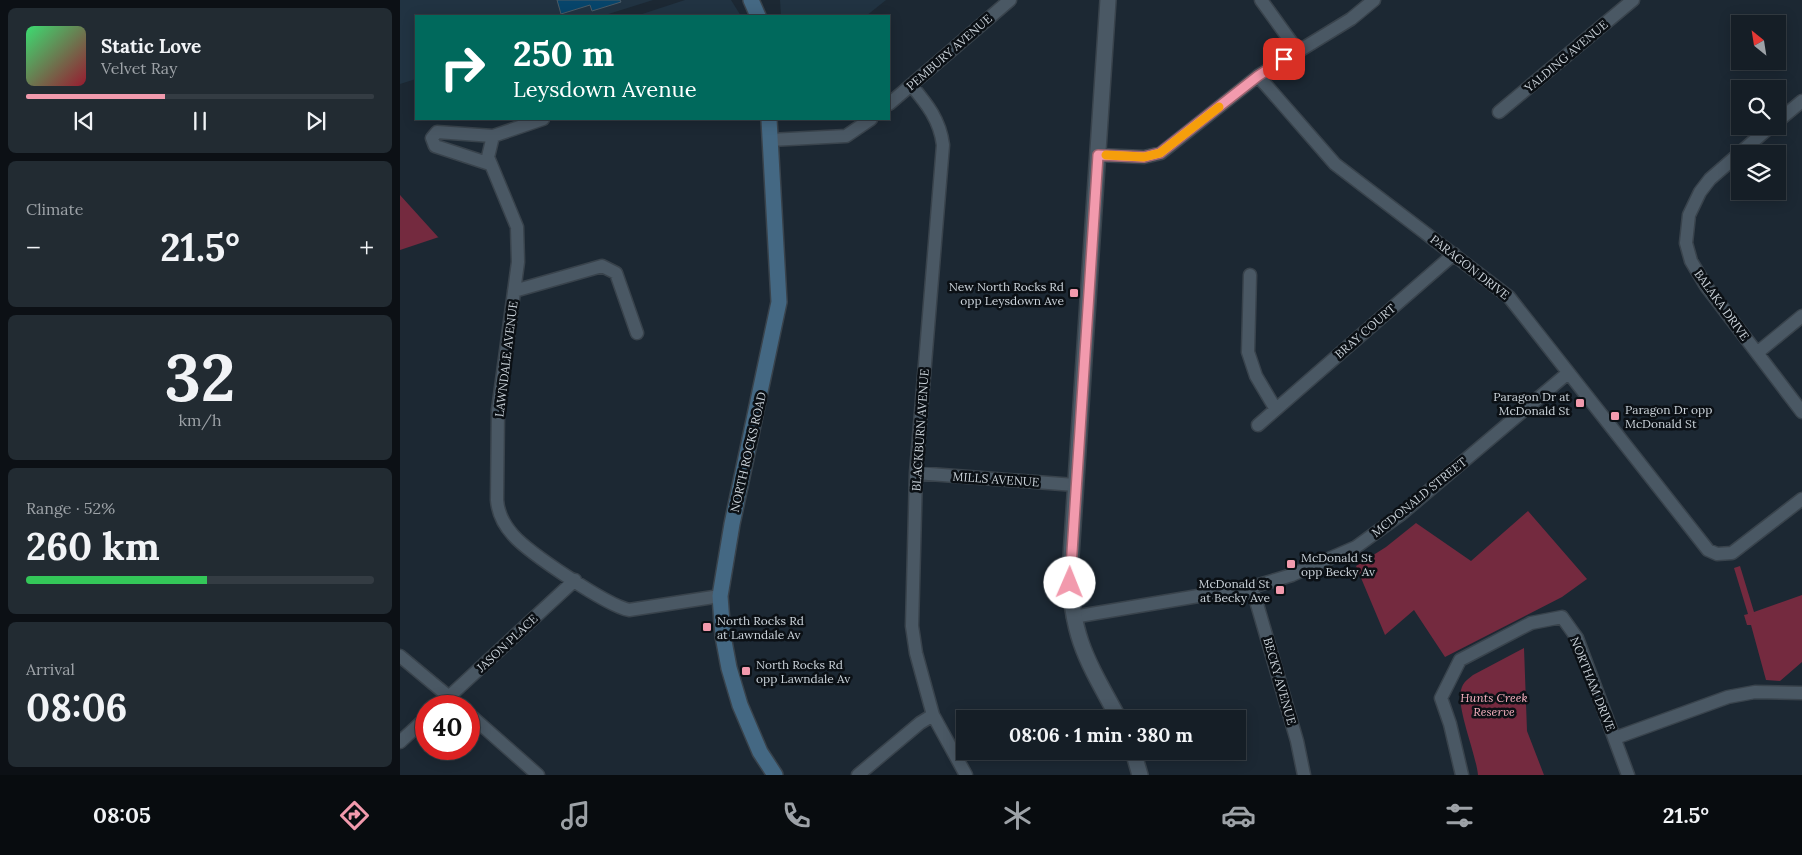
<!DOCTYPE html>
<html lang="en">
<head>
<meta charset="utf-8">
<style>
  :root { --surface:#151e26; --page:#222b32; --text:#f1f3f6; --muted:#9da2a7; --line:#343c43; --accent:#f29aad }
  body { margin:0; font-family:Lora,serif; background:var(--page); color:var(--text); height:100vh; display:flex; flex-direction:column; font-size:19px; white-space:nowrap }
  * { box-sizing:border-box; margin:0 }
  p { font-size:16px; color:var(--muted) }
  .icon { flex:none; width:28px; height:28px; fill:none; stroke:currentColor; stroke-width:2; stroke-linecap:round; stroke-linejoin:round }
  .map { position:relative; flex:1; overflow:hidden }
  .sheet { display:flex; flex-direction:column; gap:8px; padding:8px; background:#0c1015; width:400px }
  .sheet>* { flex:none }
  .hud { position:absolute; left:15px; top:15px; width:475px; height:105px; border-radius:0px; box-shadow:0 2px 12px #0003,0 0 0 1px var(--line); background:#00695c; color:#fff; overflow:hidden }
  .needle { width:32px; rotate:330deg }
  .tools { position:absolute; left:1331px; top:15px; display:grid; gap:10px }
  .tools a { display:grid; place-items:center; width:55px; height:55px; border-radius:0px; background:var(--surface); box-shadow:0 2px 12px #0003,0 0 0 1px var(--line); font-size:25px }
  .speed { position:absolute; left:15px; top:695px; display:flex; gap:10px; font-size:25px; font-weight:700; text-align:center }
  .speed>* { display:grid; place-content:center; width:65px; height:65px; border-radius:50%; background:var(--surface); box-shadow:0 2px 12px #0003,0 0 0 1px var(--line); line-height:1 }
  .speed .limit { border:8px solid #d22; background:#fff; color:#111 }
  .pin { position:absolute; display:grid; place-items:center; width:42px; height:42px; color:#fff; margin:-21px; border-radius:10px; box-shadow:0 2px 8px #0006 }
  .me { position:absolute; width:55px; margin:-28px; rotate:1deg; stroke-linejoin:round; filter:drop-shadow(0 0 4px #0008) }
  .turn { display:flex; align-items:center; gap:18px; height:105px; padding:0 15px; font-size:22px }
  .turn .icon { width:65px; height:65px; stroke-width:2.5 }
  .turn b { display:block; font-size:35px; line-height:42px }
  .big { font-size:38px; font-weight:700; line-height:1.1 }
  .sheet .widget { flex:1; display:flex; flex-direction:column; justify-content:center; gap:8px; min-width:0; padding:0 18px; border-radius:8px; background:var(--page) }
  .sheet .dial { align-items:center; gap:0 }
  .dial b { font-size:65px; line-height:1 }
  .song { display:flex; align-items:center; gap:15px }
  .cover { width:60px; height:60px; border-radius:8px; background:linear-gradient(135deg,hsl(140 70% 55%),hsl(350 70% 35%)) }
  .played { height:5px; border-radius:2px; background:linear-gradient(90deg,var(--accent) 40%,var(--line) 40%) }
  .keys { display:flex; justify-content:space-around; direction:ltr }
  .heat { display:flex; justify-content:space-between; align-items:center; font-size:28px; direction:ltr }
  .charge { height:8px; border-radius:4px; background:linear-gradient(90deg,#34c759 52%,var(--line) 0) }
  .trip { position:absolute; left:556px; top:710px; width:290px; height:50px; border-radius:0px; background:var(--surface); box-shadow:0 2px 12px #0003,0 0 0 1px var(--line); font-weight:700; line-height:50px; text-align:center }
  .dock { display:flex; height:80px; justify-content:space-around; align-items:center; background:#080c0f; color:var(--muted) }
  .dock .icon { width:35px; height:35px }
  .dock .active { color:var(--accent) }
  .dock b { font-size:22px; color:var(--text) }
  main { display:flex; flex:1; min-height:0 }
  .map>svg:first-child { display:block }
</style>
</head>
<body>
<main>
<section class="sheet">
<div class="widget">
<div class="song"><i class="cover"></i><div><b>Static Love</b><p>Velvet Ray</p></div></div>
<div class="played"></div>
<div class="keys"><svg class="icon" aria-label="previous" viewBox="0 0 24 24"><path d="M18 5L8 12l10 7zM5 5v14"/></svg><svg class="icon" aria-label="pause" viewBox="0 0 24 24"><path d="M8 5v14M16 5v14"/></svg><svg class="icon" aria-label="next" viewBox="0 0 24 24"><path d="M6 5l10 7-10 7zM19 5v14"/></svg></div>
</div>
<div class="widget"><p>Climate</p>
<div class="heat"><a>−</a><b class="big">21.5°</b><a>+</a></div>
</div>
<div class="widget dial"><b>32</b><p>km/h</p></div>
<div class="widget"><p>Range · 52%</p><b class="big">260 km</b><div class="charge"></div></div>
<div class="widget"><p>Arrival</p><b class="big">08:06</b></div>
</section>
<div class="map">
<svg width="1402" height="775" viewBox="0 0 1402 775">
  <rect width="100%" height="100%" fill="#1c2833"/>
  <path fill="#213342" d="M 0,0 L 253,0 L 202,16 L 16,16 L 16,79 L 0,84 Z
    M 285,0 L 331,0 L 341,16 L 236,16 Z
    M 380,0 L 486,0 L 466,16 L 381,16 Z"/>
  <path fill="#742a3f" d="M 0,195 L 38,237 L 39,237 L 0,250 Z
    M 1128,511 L 1187,579 L 1162,597 L 1045,657 L 1014,610 L 985,635 L 956,566 L 986,547 L 1016,523 L 1071,561 Z
    M 1340,566 L 1354,612 L 1402,595 L 1402,662 L 1380,681 L 1366,680 L 1351,625 L 1347,625 L 1344,615 L 1348,614 L 1334,568 Z
    M 1124,648 L 1127,731 L 1144,775 L 1078,775 C 1076,754 1056,707 1061,690 C 1063,682 1068,679 1073,675 Z"/>
  <path fill="#07456b" stroke="#4c5a65" d="M 157,0 L 220,0 L 221,2 L 192,11 L 190,5 L 161,14 Z"/>
  <g fill="none" stroke-linecap="round" stroke-linejoin="round">
    <defs>
      <path id="minor" d="M 861,0 L 897,50
        M 858,76 L 935,164 L 1109,297 L 1308,550 L 1317,554 L 1332,553 L 1402,499
        M 511,85 C 527,104 540,120 543,145 L 516,473 L 512,626 L 516,653 L 533,715 L 566,775
        M 489,104 L 610,0
        M 1099,112 L 1233,0
        M 143,119 L 93,136 L 88,157 L 117,227 L 118,262 L 98,410 L 97,500 C 98,513 104,525 113,535 C 129,553 206,605 229,610 L 320,596
        M 1378,121 L 1402,101
        M 1371,126 L 1310,179 L 1300,192 L 1289,215 L 1286,243 L 1291,261 L 1306,286 L 1402,412
        M 370,140 L 446,136 L 471,119
        M 698,155 L 744,157 L 761,153 L 858,76 L 951,19 L 974,0
        M 90,164 L 35,146 L 32,138 L 37,132 L 93,136
        M 850,275 L 848,352 L 856,376 L 875,408
        M 114,291 L 202,266 L 216,273 L 237,333
        M 1357,353 L 1402,316
        M 858,425 L 1054,254
        M 516,473 L 675,485
        M 852,587 L 897,741 L 904,775
        M 673,617 L 852,587 L 892,575 L 956,547 L 1000,515 L 1168,373
        M 0,656 L 60,706
        M 39,706 L 175,580
        M 69,714 L 138,775
        M 1215,738 L 1328,697 L 1355,692 L 1402,693
        M 0,742 L 26,718
        M 458,775 L 520,723 L 533,715
        M 1062,775 L 1050,724 L 1041,698 L 1060,660 L 1131,623 L 1162,617 L 1177,638 L 1228,775"/>
      <path id="tertiary" d="M 708,0 L 670,571 C 671,638 688,662 719,719
        M 733,751 L 740,775"/>
      <path id="secondary" d="M 351,0 L 358,16
        M 369,119 L 379,302 L 332,524 L 320,596 L 323,636 L 329,668 L 340,705 L 360,752 L 375,775"/>
    </defs>
    <use href="#minor" stroke="#39434c" stroke-width="15"/>
    <use href="#tertiary" stroke="#39434c" stroke-width="18"/>
    <use href="#secondary" stroke="#39434c" stroke-width="18"/>
    <use href="#minor" stroke="#4a5864" stroke-width="12"/>
    <use href="#tertiary" stroke="#4a5864" stroke-width="15"/>
    <use href="#secondary" stroke="#446883" stroke-width="15"/>
  </g>
  <g fill="none" stroke-linecap="round" stroke-linejoin="round">
    <defs>
      <path id="route" d="M 670,583 L 698,155 L 744,157 L 760,153 L 858,76 L 884,59"/>
    </defs>
    <use href="#route" stroke="#9d6470" stroke-width="12"/>
    <use href="#route" stroke="#f29aad" stroke-width="9"/>
    <path stroke="#f59e0b" stroke-width="9" d="M 706,155 L 744,157 L 760,153 L 819,107"/>
  </g>
  <g fill="#f29aad" stroke="#0b1015" stroke-width="2">
    <rect x="669" y="288" width="10" height="10" rx="2.5"/>
    <rect x="1175" y="398" width="10" height="10" rx="2.5"/>
    <rect x="1210" y="411" width="10" height="10" rx="2.5"/>
    <rect x="886" y="559" width="10" height="10" rx="2.5"/>
    <rect x="875" y="585" width="10" height="10" rx="2.5"/>
    <rect x="302" y="622" width="10" height="10" rx="2.5"/>
    <rect x="341" y="666" width="10" height="10" rx="2.5"/>
  </g>
  <g text-anchor="middle" dominant-baseline="central" stroke-width="5" stroke-linejoin="round" paint-order="stroke">
    <g font-size="12" fill="#cbd3da" stroke="#0b1015">
      <text transform="translate(549 52) rotate(-41)">PEMBURY AVENUE</text>
      <text transform="translate(1166 56) rotate(-40)">YALDING AVENUE</text>
      <text transform="translate(1070 267) rotate(38)">PARAGON DRIVE</text>
      <text transform="translate(1322 305) rotate(54)">BALAKA DRIVE</text>
      <text transform="translate(965 331) rotate(-41)">BRAY COURT</text>
      <text transform="translate(106 359) rotate(-83)">LAWNDALE AVENUE</text>
      <text transform="translate(520 430) rotate(-86)">BLACKBURN AVENUE</text>
      <text transform="translate(348 452) rotate(-77)">NORTH ROCKS ROAD</text>
      <text transform="translate(596 479) rotate(4)">MILLS AVENUE</text>
      <text transform="translate(1019 497) rotate(-39)">MCDONALD STREET</text>
      <text transform="translate(107 643) rotate(-43)">JASON PLACE</text>
      <text transform="translate(880 681) rotate(74)">BECKY AVENUE</text>
      <text transform="translate(1193 684) rotate(68)">NORTHAM DRIVE</text>
    </g>
    <g font-size="12" fill="#cbd3da" stroke="#0b1015" text-anchor="start">
      <text x="664" y="286" text-anchor="end">New North Rocks Rd<tspan x="664" dy="14">opp Leysdown Ave</tspan></text>
      <text x="1170" y="396" text-anchor="end">Paragon Dr at<tspan x="1170" dy="14">McDonald St</tspan></text>
      <text x="1225" y="409">Paragon Dr opp<tspan x="1225" dy="14">McDonald St</tspan></text>
      <text x="901" y="557">McDonald St<tspan x="901" dy="14">opp Becky Av</tspan></text>
      <text x="870" y="583" text-anchor="end">McDonald St<tspan x="870" dy="14">at Becky Ave</tspan></text>
      <text x="317" y="620">North Rocks Rd<tspan x="317" dy="14">at Lawndale Av</tspan></text>
      <text x="356" y="664">North Rocks Rd<tspan x="356" dy="14">opp Lawndale Av</tspan></text>
    </g>
    <g font-size="12" font-style="italic" fill="#f5afbe" stroke="#0b1015">
      <text x="1094" y="697">Hunts Creek<tspan x="1094" dy="14">Reserve</tspan></text>
    </g>
  </g>
</svg>
<div class="tools">
<a><svg class="needle" viewBox="-14 -14 28 28"><path d="M0-13l5 13h-10z" fill="#e53935"/><path d="M0 13l5-13h-10z" fill="#9da2a7"/></svg></a>
<a><svg class="icon" aria-label="search" viewBox="0 0 24 24"><circle cx="10" cy="10" r="6"/><path d="M15 15l6 6"/></svg></a>
<a><svg class="icon" aria-label="layers" viewBox="0 0 24 24"><path d="M12 4l9 5-9 5-9-5zM3 14l9 5 9-5"/></svg></a>
</div>
<div class="speed"><div class="limit">40</div></div>
<div class="pin" style="left:884px;top:59px;background:#d93025"><svg class="icon" aria-label="arrive" viewBox="0 0 24 24"><path d="M6 21V4h12l-3 4 3 4H6"/></svg></div>
<svg class="me" style="left:670px;top:583px" viewBox="-20 -20 40 40"><circle r="19" fill="#fff"/><path d="M0-13L10 11 0 6-10 11z" fill="#f29aad"/></svg>
<div class="trip">08:06 · 1 min · 380 m</div>
<div class="hud">
<div class="turn"><svg class="icon" aria-label="right" viewBox="0 0 24 24"><path d="M7 20v-9h11M14 6l5 5-5 5"/></svg><div><b>250 m</b>Leysdown Avenue</div></div>
</div>
</div>
</main>
<nav class="dock">
<b>08:05</b>
<svg class="icon active" aria-label="directions" viewBox="0 0 24 24"><path d="M12 3l9 9-9 9-9-9zM9 14v-3h6M13 9l2 2-2 2"/></svg>
<svg class="icon" aria-label="music" viewBox="0 0 24 24"><path d="M9 18V5l10-2v13"/><circle cx="6" cy="18" r="3"/><circle cx="16" cy="16" r="3"/></svg>
<svg class="icon" aria-label="phone" viewBox="0 0 24 24"><path d="M5 4h4l2 5-3 2q2 4 5 5l2-3 5 2v4C11 20 4 13 5 4z"/></svg>
<svg class="icon" aria-label="climate" viewBox="0 0 24 24"><path d="M12 3v18M4 7l16 10M4 17L20 7"/></svg>
<svg class="icon" aria-label="car" viewBox="0 0 24 24"><path d="M5 17H2v-5l4-1 3-4h7l3 4 3 1v5h-3M9 17h6M6 11h13"/><circle cx="7" cy="17" r="2"/><circle cx="17" cy="17" r="2"/></svg>
<svg class="icon" aria-label="filters" viewBox="0 0 24 24"><path d="M4 7h16M4 17h16"/><circle cx="9" cy="7" r="2"/><circle cx="15" cy="17" r="2"/></svg>
<b>21.5°</b>
</nav>
</body>
</html>
